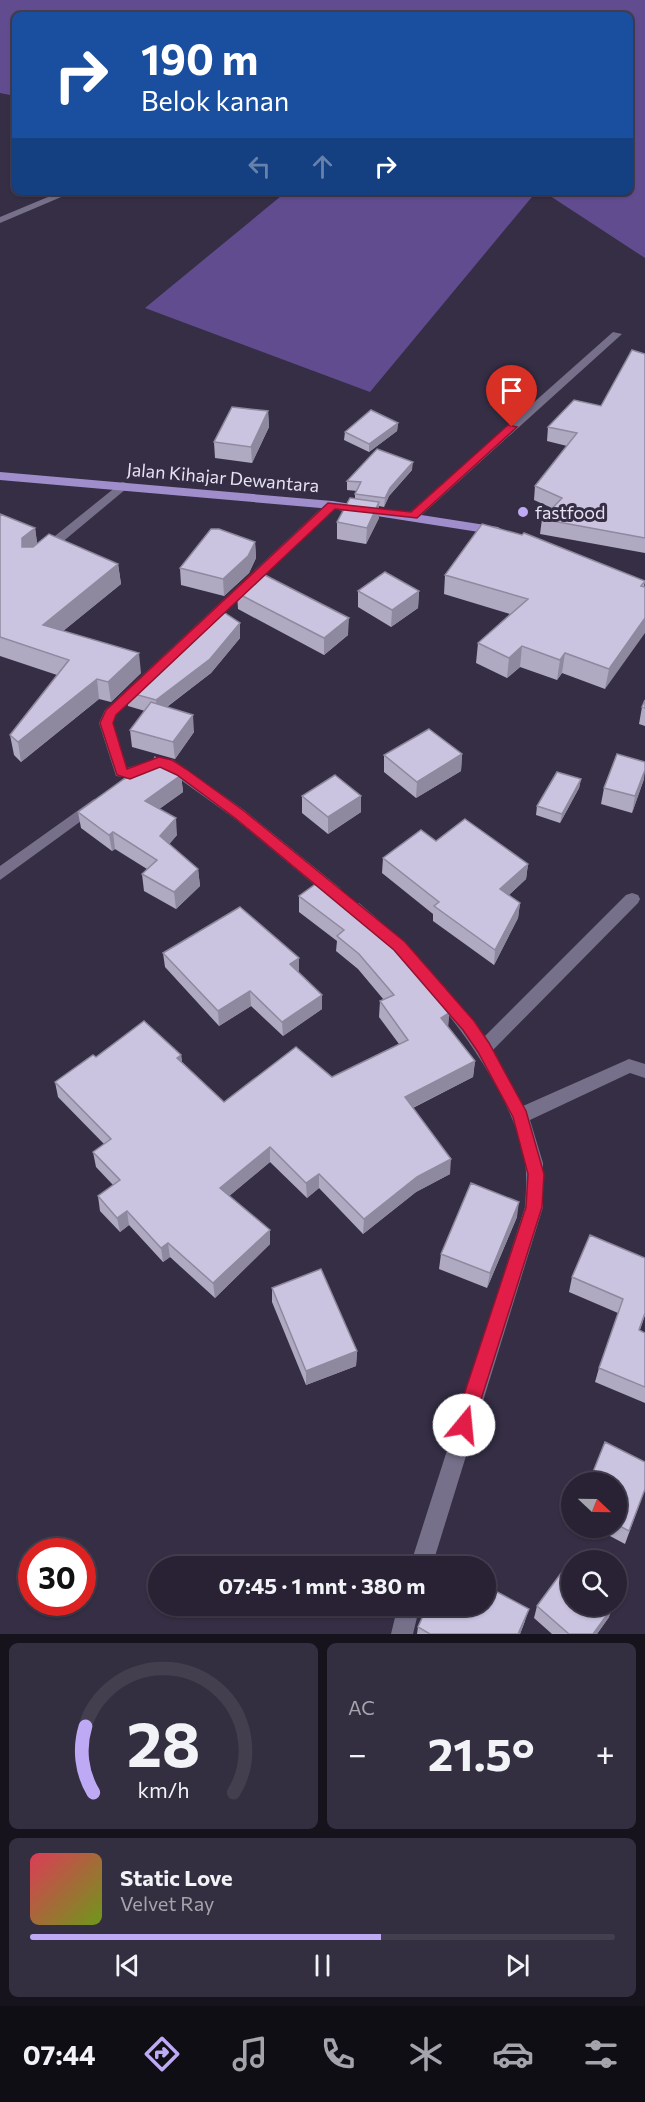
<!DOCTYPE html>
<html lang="id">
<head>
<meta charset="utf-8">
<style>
  :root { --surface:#282234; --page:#342f40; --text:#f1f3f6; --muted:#a5a4ac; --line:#443f4f; --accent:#bea9f4 }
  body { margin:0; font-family:Commissioner,sans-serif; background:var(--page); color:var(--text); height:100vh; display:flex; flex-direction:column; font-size:22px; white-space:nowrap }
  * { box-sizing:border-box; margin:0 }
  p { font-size:20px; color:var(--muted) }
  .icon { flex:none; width:33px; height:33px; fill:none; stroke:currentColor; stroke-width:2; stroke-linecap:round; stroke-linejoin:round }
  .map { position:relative; height:1634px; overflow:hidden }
  .details { display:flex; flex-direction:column; gap:9px; padding:9px; background:#16131d; flex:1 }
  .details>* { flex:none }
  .guide { position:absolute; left:12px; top:12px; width:621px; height:183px; border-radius:9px; box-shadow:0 2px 4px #0004,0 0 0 2px var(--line); background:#1a4fa0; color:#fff; overflow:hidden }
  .needle { width:39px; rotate:112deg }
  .tools { position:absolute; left:561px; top:1472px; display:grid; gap:12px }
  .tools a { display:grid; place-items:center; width:66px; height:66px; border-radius:50%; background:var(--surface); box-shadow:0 2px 4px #0004,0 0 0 2px var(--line); font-size:30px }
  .speed { position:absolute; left:18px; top:1538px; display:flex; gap:12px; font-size:30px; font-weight:700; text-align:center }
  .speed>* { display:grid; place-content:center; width:78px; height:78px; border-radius:50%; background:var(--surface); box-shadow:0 2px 4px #0004,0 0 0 2px var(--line); line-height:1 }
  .speed .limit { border:9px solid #d22; background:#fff; color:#111 }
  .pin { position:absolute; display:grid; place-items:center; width:51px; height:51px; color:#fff; margin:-62px -26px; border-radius:50% 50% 50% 0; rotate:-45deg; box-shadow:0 0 6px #0007 }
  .pin .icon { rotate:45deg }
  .me { position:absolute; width:66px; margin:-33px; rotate:17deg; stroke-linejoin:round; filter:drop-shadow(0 0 4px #0008) }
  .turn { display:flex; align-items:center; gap:21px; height:126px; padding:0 30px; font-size:27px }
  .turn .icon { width:78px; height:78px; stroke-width:2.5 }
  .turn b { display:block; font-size:42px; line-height:51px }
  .lanes { display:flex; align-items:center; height:57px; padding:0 30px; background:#0003; justify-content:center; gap:30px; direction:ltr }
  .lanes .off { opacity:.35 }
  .big { font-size:45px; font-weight:700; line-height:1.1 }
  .details .card { flex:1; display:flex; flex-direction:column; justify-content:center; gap:9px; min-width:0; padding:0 21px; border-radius:9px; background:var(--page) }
  .details .dial { align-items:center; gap:0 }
  .dial svg { height:156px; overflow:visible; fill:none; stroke:var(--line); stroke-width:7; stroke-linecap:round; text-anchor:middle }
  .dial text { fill:var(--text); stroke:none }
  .song { display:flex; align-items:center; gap:18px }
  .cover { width:72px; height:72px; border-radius:9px; background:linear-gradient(135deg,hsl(350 70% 55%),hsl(80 70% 35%)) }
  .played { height:6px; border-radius:3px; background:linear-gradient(90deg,var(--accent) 60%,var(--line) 60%) }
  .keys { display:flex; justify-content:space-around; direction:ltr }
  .heat { display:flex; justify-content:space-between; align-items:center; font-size:33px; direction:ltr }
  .details .tiles { flex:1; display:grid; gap:9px; grid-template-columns:1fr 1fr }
  .card:last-child { grid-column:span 2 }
  .trip { position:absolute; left:148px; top:1556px; width:348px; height:60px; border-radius:30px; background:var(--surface); box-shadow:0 2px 4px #0004,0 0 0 2px var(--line); font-weight:700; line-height:60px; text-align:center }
  .menu { display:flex; height:96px; justify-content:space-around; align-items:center; background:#100e15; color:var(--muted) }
  .menu .icon { width:42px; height:42px }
  .menu .active { color:var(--accent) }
  .menu b { font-size:27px; color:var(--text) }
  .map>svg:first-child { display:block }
</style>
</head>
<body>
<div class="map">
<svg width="645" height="1634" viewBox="0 0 645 1634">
  <rect width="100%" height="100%" fill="#352e45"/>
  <path fill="#624c90" d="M 0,0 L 645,0 L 645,258 L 544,192 L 630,192 L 630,15 L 15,15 L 15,96 L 0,93 Z
    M 286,192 L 536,192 L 370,392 L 145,308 Z"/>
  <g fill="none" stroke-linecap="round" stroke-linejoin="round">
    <path fill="#77708b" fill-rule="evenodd" d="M 60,192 L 73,192 L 0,223 L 0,217 Z
      M 613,332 L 622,334 L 417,519 L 409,519 L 409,513 Z
      M 122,482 L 126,483 L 126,489 L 48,554 L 40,554 L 40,548 Z
      M 332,501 L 336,502 L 336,508 L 116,715 L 113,723 L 127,768 L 155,759 L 172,759 L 244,810 L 340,888 L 342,892 L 340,896 L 328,896 L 234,818 L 164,768 L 133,778 L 116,776 L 99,723 L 105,710 L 328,502 Z
      M 94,799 L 101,804 L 99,808 L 0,880 L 0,866 Z
      M 632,893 L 638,895 L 640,899 L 638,903 L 492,1051 L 523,1106 L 629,1059 L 645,1064 L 645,1078 L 630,1073 L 530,1120 L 543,1163 L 543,1207 L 432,1566 L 410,1566 L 525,1207 C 526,1192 527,1176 525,1161 C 513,1093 449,1009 401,961 C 389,948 352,920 345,907 L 347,903 L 359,903 C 406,942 449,986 483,1038 L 626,895 Z
      M 398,1605 L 420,1605 L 413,1634 L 391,1634 Z"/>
    <path fill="#9f8dcc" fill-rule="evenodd" d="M 0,472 L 332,501 L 498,527 L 504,531 L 498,535 L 332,509 L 0,480 Z"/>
  </g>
  <path fill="#afa9c2" d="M 645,354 L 645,553 L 540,534 L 542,519 L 552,508 L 534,500 L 535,486 L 567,446 L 547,441 L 548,427 L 601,406 Z
    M 268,411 L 269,427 L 252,463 L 215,458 L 214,442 Z
    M 398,423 L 397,431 L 369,452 L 344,440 L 345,432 Z
    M 412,470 L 389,496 L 384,507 L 379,506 L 379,518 L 366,544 L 337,539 L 337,522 L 355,498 L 355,494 L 357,491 L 347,490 L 347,481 Z
    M 0,514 L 35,528 L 37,544 L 118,564 L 121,584 L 63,631 L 141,673 L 111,702 L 99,699 L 21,762 L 14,755 L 10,735 L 57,675 L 0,656 Z
    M 255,542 L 256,558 L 249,573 L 224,596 L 181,585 L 180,568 Z
    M 445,575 L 645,581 L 644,587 L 605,689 L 562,673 L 557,680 L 520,667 L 507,678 L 476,663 L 478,643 L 510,614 L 444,594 Z
    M 358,591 L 419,591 L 418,608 L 391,627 L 358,607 Z
    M 237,593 L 348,635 L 324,655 L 238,609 Z
    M 240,623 L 240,638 L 211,673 L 167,707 L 194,732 L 175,759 L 132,747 L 130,730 L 145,711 L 128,706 L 127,692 L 160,664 Z
    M 645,700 L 645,726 L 639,724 L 642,707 Z
    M 462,754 L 461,771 L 416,798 L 384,772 L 384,755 Z
    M 181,775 L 183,792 L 159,809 L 177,835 L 169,844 L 198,869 L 200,886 L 176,909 L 144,891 L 142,874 L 147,869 L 115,849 L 112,851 L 81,828 L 78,812 Z
    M 581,779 L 579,788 L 560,823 L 536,815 L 537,806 Z
    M 644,779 L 632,813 L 601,804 L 604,788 Z
    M 302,796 L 361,812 L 328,834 L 302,813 Z
    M 436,841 L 528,864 L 526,879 L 509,895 L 520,903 L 518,918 L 494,965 L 433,921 L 433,914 L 382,873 L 383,858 Z
    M 299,896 L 409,957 L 409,962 L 449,1013 L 448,1027 L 475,1061 L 473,1077 L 413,1108 L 450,1174 L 416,1192 L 363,1234 L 319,1188 L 307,1198 L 270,1162 L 229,1196 L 270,1244 L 215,1298 L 170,1257 L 163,1262 L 129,1225 L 120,1232 L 100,1211 L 98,1196 L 113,1185 L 96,1167 L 93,1152 L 104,1144 L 58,1097 L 55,1082 L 96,1057 L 181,1055 L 182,1062 L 224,1102 L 332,1077 L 399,1044 L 379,1017 L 380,1001 L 384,1000 L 358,969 L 336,951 L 337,941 L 299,912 Z
    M 163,953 L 299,973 L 322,1009 L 283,1036 L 251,1006 L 219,1026 L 165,967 Z
    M 517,1217 L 487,1288 L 439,1269 L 441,1254 Z
    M 645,1258 L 645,1315 L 640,1330 L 645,1333 L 645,1403 L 595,1382 L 599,1368 L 618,1313 L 569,1292 L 572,1277 Z
    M 272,1288 L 357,1351 L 356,1366 L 306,1385 L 272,1302 Z
    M 616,1482 L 645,1489 L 625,1544 L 593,1527 L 616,1527 Z
    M 537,1606 L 609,1617 L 597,1634 L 552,1634 L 534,1618 Z
    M 525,1621 L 520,1634 L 417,1634 L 418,1627 Z"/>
  <path fill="#8e899e" d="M 268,411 L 269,427 L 252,463 L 251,447 Z
    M 398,423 L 397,431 L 369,452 L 369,444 Z
    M 413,462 L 412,470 L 389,496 L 384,507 L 385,498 L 390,488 Z
    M 379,502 L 379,518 L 366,544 L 367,528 Z
    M 35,528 L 38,548 L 22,547 L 22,538 Z
    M 255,542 L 256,558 L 249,573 L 224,596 L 223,579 Z
    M 118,564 L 121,584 L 46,645 L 43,625 Z
    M 419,591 L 418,608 L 391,627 L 392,610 Z
    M 349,618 L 348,635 L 324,655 L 324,638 Z
    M 645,618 L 645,633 L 605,689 L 609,669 Z
    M 240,623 L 240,638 L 211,673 L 157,714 L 156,700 Z
    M 522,646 L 520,667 L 507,678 L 509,658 Z
    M 139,653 L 141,673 L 111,702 L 108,682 Z
    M 565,653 L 562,673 L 557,680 L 560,660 Z
    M 97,679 L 99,699 L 21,762 L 18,742 Z
    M 193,715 L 194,732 L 175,759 L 173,742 Z
    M 462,754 L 461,771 L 416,798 L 417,782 Z
    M 645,770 L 644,779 L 632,813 L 635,796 Z
    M 181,775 L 183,792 L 147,818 L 145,801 Z
    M 581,779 L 579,788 L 560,823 L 562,814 Z
    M 361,796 L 361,812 L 328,834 L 328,817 Z
    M 176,818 L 177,835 L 162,853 L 160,836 Z
    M 113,832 L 115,849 L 112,851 L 109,835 Z
    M 528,864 L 526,879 L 498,905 L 500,889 Z
    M 198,869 L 200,886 L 176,909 L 174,892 Z
    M 520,903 L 518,918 L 494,965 L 495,950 Z
    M 299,958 L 299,973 L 290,964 Z
    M 250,991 L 251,1006 L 219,1026 L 218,1011 Z
    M 322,995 L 322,1009 L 283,1036 L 282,1022 Z
    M 449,1013 L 448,1029 L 441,1018 Z
    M 181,1055 L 183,1070 L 177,1058 Z
    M 475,1061 L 473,1077 L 404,1112 L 405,1097 Z
    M 270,1147 L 270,1162 L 221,1203 L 220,1188 Z
    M 451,1159 L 450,1174 L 416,1192 L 363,1234 L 364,1219 L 417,1177 Z
    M 319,1174 L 319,1188 L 307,1198 L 306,1183 Z
    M 519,1202 L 517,1217 L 487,1288 L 490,1273 Z
    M 127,1211 L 129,1225 L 120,1232 L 117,1218 Z
    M 270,1230 L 270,1244 L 215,1298 L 213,1283 Z
    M 168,1243 L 170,1257 L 163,1262 L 161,1248 Z
    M 357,1351 L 356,1366 L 306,1385 L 306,1371 Z
    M 614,1605 L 609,1617 L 597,1634 L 593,1634 Z
    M 529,1609 L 525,1621 L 520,1634 L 518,1634 Z"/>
  <path fill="#cbc4e1" stroke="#8e899e" stroke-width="1.5" d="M 632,350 L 645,354 L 645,538 L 542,519 L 562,498 L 535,486 L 577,433 L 548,427 L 574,400 L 601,406 Z
    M 232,407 L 268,411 L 251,447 L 214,442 Z
    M 371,410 L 398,423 L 369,444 L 345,432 Z
    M 377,449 L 413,462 L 390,488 L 385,498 L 355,494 L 361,482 L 347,481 Z
    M 350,498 L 379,502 L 367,528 L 337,522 Z
    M 0,514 L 35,528 L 22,538 L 22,547 L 33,547 L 49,534 L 118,564 L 43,625 L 139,653 L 108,682 L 97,679 L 18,742 L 10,735 L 69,660 L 0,637 Z
    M 482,524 L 522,535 L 524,533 L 645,581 L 641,586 L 645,587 L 645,618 L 609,669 L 565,653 L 560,660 L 522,646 L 509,658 L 478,643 L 528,599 L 445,575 Z
    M 211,529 L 219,529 L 255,542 L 248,556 L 223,579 L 180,568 Z
    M 257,571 L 349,618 L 324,638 L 237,593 Z
    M 385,572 L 419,591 L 392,610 L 358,591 Z
    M 219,609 L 240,623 L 210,659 L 156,700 L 127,692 L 157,664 L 160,664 L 188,644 Z
    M 645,700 L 645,708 L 642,707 Z
    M 151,702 L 193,715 L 173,742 L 130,730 Z
    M 429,729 L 462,754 L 417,782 L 384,755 Z
    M 617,754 L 645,762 L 645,770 L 635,796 L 604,788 Z
    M 155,757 L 181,775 L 145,801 L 176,818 L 160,836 L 198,869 L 174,892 L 142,874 L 157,860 L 113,832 L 109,835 L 78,812 L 124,779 L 151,765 Z
    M 557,772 L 581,779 L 562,814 L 537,806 Z
    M 335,775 L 361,796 L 328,817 L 302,796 Z
    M 465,819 L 528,864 L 500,889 L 520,903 L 495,950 L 434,906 L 439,902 L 383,858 L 421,830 L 436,841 Z
    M 324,878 L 409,957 L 407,959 L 449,1013 L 441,1018 L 475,1061 L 405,1097 L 451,1159 L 417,1177 L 364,1219 L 319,1174 L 306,1183 L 270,1147 L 220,1188 L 270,1230 L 213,1283 L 168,1243 L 161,1248 L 127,1211 L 117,1218 L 98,1196 L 120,1180 L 93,1152 L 111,1139 L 55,1082 L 93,1055 L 96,1057 L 144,1021 L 181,1055 L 177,1058 L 224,1102 L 296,1047 L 332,1077 L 408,1040 L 380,1001 L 394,995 L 359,954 L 337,936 L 344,930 L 299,896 Z
    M 240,907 L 299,958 L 290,964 L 322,995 L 282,1022 L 250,991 L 218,1011 L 163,953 Z
    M 471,1183 L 519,1202 L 490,1273 L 441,1254 Z
    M 590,1235 L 645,1258 L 645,1313 L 639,1330 L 645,1333 L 645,1387 L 599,1368 L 623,1299 L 572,1277 Z
    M 321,1269 L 357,1351 L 306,1371 L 272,1288 Z
    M 605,1442 L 645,1462 L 645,1489 L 629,1531 L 616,1524 L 616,1482 L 589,1482 Z
    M 567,1565 L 572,1569 L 572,1605 L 614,1605 L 593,1634 L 569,1634 L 537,1606 Z
    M 486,1586 L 529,1609 L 518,1634 L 430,1634 L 418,1627 L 428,1605 L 486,1605 Z"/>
  <path fill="#e11d48" stroke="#92132f" stroke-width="1.5" d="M 508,425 L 517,427 L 417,518 L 335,509 L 116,715 L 113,723 L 127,769 L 159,757 L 172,760 L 186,769 L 244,811 L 405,942 L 474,1021 L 489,1043 L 526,1111 L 544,1174 L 542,1207 L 473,1425 L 470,1431 L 464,1434 L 457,1431 L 454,1425 L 526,1207 L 528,1174 L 513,1117 L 478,1052 L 463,1030 L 394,950 L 235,818 L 177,775 L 160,767 L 130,779 L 117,775 L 100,723 L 106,710 L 328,503 L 411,512 Z"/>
  <circle fill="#bea9f4" stroke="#352e45" stroke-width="2" cx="523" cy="512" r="6"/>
  <g text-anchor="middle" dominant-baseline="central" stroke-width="6" stroke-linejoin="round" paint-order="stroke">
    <g font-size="18" fill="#e7e3f2" stroke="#352e45">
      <text transform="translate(223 477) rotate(5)">Jalan Kihajar Dewantara</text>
    </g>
    <g font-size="18" fill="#e7e3f2" stroke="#352e45" text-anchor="start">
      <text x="535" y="512">fastfood</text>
    </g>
  </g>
</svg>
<div class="tools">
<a><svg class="needle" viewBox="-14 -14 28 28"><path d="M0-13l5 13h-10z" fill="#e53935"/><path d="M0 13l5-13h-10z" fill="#a5a4ac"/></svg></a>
<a><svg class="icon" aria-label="search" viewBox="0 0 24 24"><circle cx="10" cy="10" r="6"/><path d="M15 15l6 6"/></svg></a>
</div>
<div class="speed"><div class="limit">30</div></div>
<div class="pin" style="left:512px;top:427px;background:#d93025"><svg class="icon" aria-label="arrive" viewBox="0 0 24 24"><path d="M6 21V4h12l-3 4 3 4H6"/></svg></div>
<svg class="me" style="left:464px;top:1425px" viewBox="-20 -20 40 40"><circle r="19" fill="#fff"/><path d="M0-13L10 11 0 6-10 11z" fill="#e11d48"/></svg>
<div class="trip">07:45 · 1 mnt · 380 m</div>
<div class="guide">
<div class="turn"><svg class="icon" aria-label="right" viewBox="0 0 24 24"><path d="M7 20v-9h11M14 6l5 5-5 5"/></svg><div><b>190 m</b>Belok kanan</div></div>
<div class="lanes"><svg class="icon off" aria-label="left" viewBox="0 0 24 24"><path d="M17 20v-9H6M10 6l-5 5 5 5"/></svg><svg class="icon off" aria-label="ahead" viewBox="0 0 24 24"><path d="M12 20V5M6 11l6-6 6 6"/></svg><svg class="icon" aria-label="right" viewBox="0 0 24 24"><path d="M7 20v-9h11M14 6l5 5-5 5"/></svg></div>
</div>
</div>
<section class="details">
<div class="tiles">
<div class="card dial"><svg viewBox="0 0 100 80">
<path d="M14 69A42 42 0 1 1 86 69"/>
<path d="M14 69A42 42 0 0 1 10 35" stroke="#bea9f4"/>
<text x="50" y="56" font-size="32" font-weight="700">28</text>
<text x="50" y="72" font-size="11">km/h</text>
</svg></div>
<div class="card"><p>AC</p>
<div class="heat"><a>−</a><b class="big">21.5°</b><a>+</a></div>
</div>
<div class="card">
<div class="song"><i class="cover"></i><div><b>Static Love</b><p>Velvet Ray</p></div></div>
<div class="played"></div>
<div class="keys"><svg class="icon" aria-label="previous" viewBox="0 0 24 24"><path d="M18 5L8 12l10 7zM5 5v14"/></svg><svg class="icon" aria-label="pause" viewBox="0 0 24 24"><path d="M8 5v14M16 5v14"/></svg><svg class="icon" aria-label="next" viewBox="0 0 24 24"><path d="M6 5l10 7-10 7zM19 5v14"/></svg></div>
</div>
</div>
</section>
<nav class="menu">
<b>07:44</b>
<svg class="icon active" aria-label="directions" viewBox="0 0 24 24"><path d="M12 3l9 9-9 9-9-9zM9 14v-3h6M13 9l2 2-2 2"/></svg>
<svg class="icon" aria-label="music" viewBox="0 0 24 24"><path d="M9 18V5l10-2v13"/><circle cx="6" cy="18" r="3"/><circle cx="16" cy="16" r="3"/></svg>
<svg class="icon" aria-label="phone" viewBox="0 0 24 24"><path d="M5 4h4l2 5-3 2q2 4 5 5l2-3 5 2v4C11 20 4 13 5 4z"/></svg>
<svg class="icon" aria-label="climate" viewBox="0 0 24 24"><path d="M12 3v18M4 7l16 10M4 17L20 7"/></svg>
<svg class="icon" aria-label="car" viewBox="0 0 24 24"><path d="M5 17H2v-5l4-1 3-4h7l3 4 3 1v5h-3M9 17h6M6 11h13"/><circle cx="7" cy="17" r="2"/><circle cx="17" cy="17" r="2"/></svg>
<svg class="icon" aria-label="filters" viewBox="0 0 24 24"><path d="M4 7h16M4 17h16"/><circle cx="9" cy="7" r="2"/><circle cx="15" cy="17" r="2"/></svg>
</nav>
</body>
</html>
